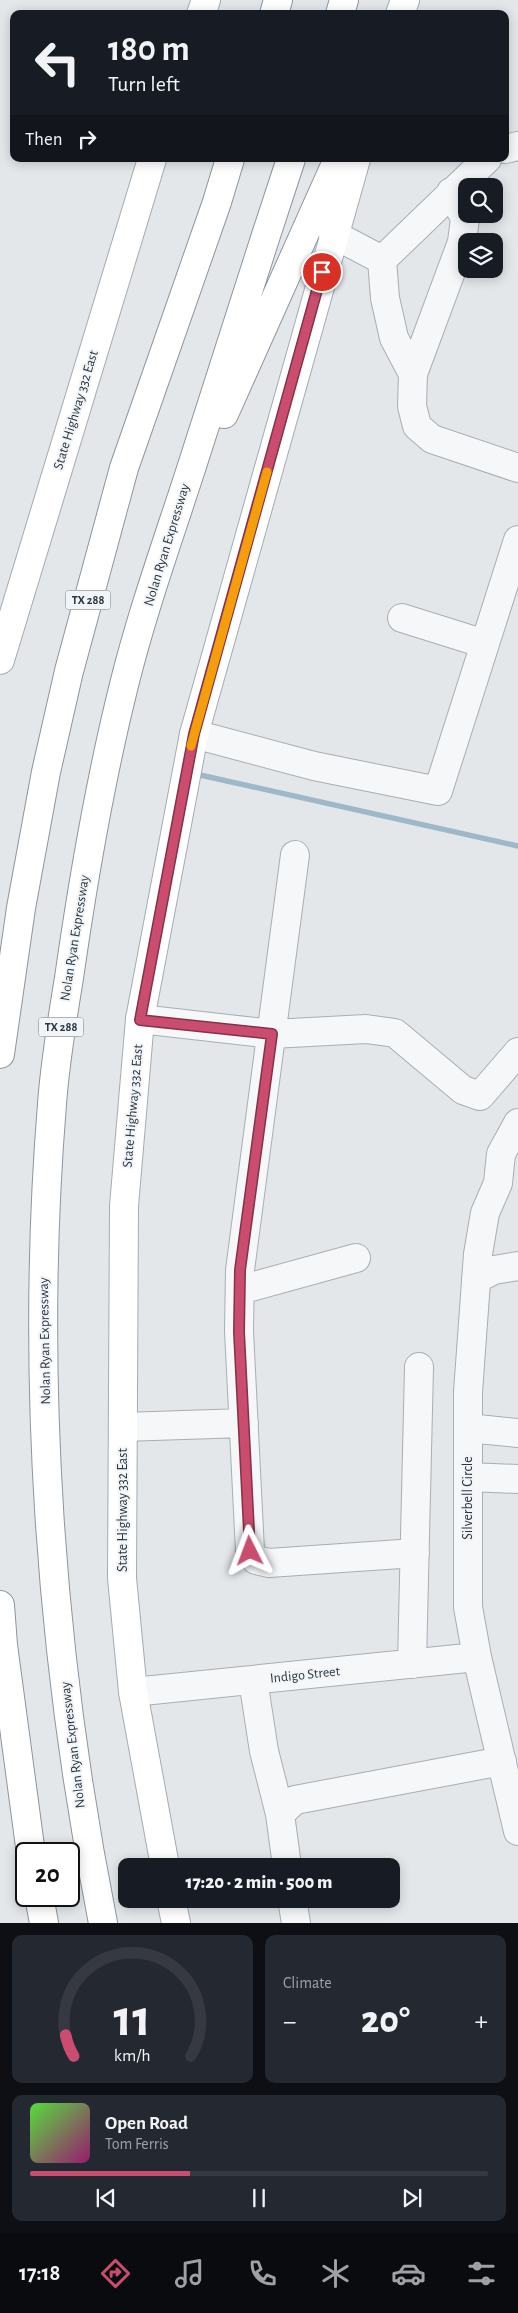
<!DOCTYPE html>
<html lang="en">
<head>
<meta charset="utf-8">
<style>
  :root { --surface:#171b24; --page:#242831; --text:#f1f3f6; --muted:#9ea1a6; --line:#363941; --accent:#ca4d6f }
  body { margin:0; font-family:"Alegreya Sans",sans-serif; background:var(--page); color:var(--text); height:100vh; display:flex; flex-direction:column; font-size:19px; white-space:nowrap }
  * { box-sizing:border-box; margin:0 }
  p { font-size:16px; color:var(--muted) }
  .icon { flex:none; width:28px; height:28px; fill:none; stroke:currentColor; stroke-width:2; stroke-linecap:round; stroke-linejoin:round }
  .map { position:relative; height:1923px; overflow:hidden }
  .sheet { display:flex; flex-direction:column; gap:12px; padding:12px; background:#0d0f14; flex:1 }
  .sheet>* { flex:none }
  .top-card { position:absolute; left:10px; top:10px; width:499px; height:152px; border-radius:10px; box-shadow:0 2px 12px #0003; background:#171b24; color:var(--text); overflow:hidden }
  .tools { position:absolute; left:458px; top:178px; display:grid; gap:10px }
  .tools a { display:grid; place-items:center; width:45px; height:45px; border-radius:10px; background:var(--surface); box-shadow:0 2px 12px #0003; font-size:25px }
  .speed { position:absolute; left:15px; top:1842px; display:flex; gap:10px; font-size:25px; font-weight:700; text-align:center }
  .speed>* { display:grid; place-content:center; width:65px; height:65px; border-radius:50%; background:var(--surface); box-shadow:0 2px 12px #0003; line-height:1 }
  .speed .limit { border:2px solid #111; border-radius:8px; background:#fff; color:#111 }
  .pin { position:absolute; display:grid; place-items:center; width:42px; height:42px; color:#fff; margin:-21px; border:2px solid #fff; border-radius:50%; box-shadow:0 1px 5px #0007 }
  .me { position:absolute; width:55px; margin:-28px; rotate:357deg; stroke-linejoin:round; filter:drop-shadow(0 0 4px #0008) }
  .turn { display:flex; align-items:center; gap:18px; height:105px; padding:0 15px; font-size:22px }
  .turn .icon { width:65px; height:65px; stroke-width:2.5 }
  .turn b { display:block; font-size:35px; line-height:42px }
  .then { display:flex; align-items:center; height:48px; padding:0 15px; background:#0003; gap:10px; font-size:19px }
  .big { font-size:38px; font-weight:800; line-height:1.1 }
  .sheet .tile { flex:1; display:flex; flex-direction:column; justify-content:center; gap:8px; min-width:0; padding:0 18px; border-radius:10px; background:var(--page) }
  .sheet .dial { align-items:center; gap:0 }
  .dial svg { height:130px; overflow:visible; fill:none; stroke:var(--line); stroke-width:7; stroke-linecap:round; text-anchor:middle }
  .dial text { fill:var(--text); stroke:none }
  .song { display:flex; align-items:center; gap:15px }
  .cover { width:60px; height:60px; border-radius:8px; background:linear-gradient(135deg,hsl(110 70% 55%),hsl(320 70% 35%)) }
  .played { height:5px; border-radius:2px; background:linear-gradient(90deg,var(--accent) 35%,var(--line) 35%) }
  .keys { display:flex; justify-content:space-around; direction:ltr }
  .heat { display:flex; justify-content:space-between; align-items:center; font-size:28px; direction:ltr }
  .sheet .tiles { flex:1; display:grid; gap:12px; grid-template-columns:1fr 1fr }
  .tile:last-child { grid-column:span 2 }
  .trip { position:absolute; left:118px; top:1858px; width:282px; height:50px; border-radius:10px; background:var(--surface); box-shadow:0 2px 12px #0003; font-weight:800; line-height:50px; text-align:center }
  .dock { display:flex; height:80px; justify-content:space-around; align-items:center; background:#090b0e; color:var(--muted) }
  .dock .icon { width:35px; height:35px }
  .dock .selected { color:var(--accent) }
  .dock b { font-size:22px; color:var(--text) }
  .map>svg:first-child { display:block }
</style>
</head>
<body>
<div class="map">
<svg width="518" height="1923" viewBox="0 0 518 1923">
  <rect width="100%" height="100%" fill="#e3e7ea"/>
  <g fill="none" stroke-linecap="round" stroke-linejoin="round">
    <path stroke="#9fb8c9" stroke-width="5.5" d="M 200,775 L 518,846"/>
    <defs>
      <path id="minor" d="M 505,149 L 518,146
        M 451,192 L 465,218 L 462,242 L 413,374 L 412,406 L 417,426 L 432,439 L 518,468
        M 333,234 L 382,260
        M 413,374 L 394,338 L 385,298 L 382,260 L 487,159
        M 402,618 L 485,644
        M 194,734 L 314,766 L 438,791 L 518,540
        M 295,855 L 240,1270 L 239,1331 L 250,1551 L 256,1560 L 269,1563 L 415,1553
        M 140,1019 L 272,1034 L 366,1029 L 395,1033 L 463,1090 L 480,1096 L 518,1052
        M 518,1123 L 501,1154 L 498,1183 L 485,1213 L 478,1254 L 468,1392 L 468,1607 L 477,1657 L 518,1831
        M 476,1279 L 494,1270 L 518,1266
        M 240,1290 L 356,1258
        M 123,1427 L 244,1423
        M 468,1428 L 518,1433
        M 469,1477 L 518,1479
        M 412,1664 L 419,1367
        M 253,1680 L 264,1751 L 280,1814
        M 133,1692 L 477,1657
        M 287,1866 L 280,1814 L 295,1800 L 502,1761
        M 292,1899 L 296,1923"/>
      <path id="major" d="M 201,14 L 206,0
        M 400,14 L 405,0
        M 0,660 L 152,159
        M 165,1866 L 133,1692 L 122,1578 L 124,1206 L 140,1019 L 194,734 L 356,159
        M 171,1899 L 176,1923"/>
      <path id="highway" d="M 274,14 L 278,0
        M 340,14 L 344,0
        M 224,414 L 338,159
        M 0,1054 L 21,908 L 46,772 L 69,671 L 124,468 L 217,202 L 230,159
        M 0,1605 L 3,1645 L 31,1854
        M 39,1896 L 44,1923
        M 103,1923 C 50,1657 30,1374 52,1104 C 55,1062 62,1020 69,978 C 83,880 100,781 124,685 C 142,612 168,540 191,469 C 224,365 257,262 291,159"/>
    </defs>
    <use href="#minor" stroke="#a8aeb4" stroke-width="30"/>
    <use href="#major" stroke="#a2acb6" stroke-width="30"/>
    <use href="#highway" stroke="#8a96a1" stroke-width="30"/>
    <use href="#minor" stroke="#f5f7f9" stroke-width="28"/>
    <use href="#major" stroke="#fff" stroke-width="28"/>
    <use href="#highway" stroke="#fff" stroke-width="28"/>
  </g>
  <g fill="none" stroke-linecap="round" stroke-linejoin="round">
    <defs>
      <path id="route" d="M 250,1551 L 239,1332 L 240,1270 L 272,1034 L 140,1020 L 194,734 L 322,272"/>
    </defs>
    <use href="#route" stroke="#833248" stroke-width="12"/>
    <use href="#route" stroke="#ca4d6f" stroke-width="9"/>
    <path stroke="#f59e0b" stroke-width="9" d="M 191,746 L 267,472"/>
  </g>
  <g text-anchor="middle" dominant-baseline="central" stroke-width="4" stroke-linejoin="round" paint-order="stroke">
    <g fill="#f2f5f8" stroke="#676f79" stroke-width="1">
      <rect x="65.5" y="590.5" width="45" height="19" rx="4"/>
      <rect x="38.5" y="1017.5" width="45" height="19" rx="4"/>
    </g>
    <g font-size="12" font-weight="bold" fill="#2b3642">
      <text x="88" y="600">TX 288</text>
      <text x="61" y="1027">TX 288</text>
    </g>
    <g font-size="14" fill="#2b3642" stroke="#f2f5f8">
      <text transform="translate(76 410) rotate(-73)">State Highway 332 East</text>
      <text transform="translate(167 545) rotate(-73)">Nolan Ryan Expressway</text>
      <text transform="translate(75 938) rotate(-81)">Nolan Ryan Expressway</text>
      <text transform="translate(133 1106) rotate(-85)">State Highway 332 East</text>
      <text transform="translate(45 1341) rotate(-91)">Nolan Ryan Expressway</text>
      <text transform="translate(468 1498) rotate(-90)">Silverbell Circle</text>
      <text transform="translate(123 1510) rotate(-90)">State Highway 332 East</text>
      <text transform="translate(305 1675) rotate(-6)">Indigo Street</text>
      <text transform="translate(73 1745) rotate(-97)">Nolan Ryan Expressway</text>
    </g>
  </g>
</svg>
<div class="tools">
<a><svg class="icon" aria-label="search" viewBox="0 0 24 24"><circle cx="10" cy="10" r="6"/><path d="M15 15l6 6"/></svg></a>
<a><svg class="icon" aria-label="layers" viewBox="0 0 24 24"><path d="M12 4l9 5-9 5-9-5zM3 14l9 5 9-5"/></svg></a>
</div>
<div class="speed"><div class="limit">20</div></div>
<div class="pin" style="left:322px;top:272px;background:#d93025"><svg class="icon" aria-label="arrive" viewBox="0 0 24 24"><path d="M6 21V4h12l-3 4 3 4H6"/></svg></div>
<svg class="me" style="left:250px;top:1551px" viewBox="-20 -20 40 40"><path d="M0-17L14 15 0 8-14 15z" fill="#ca4d6f" stroke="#fff" stroke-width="4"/></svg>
<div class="trip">17:20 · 2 min · 500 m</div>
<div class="top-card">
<div class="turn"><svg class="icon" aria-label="left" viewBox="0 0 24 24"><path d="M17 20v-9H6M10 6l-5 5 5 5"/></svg><div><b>180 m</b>Turn left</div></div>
<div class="then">Then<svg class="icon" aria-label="right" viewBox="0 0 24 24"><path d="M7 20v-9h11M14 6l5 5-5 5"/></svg></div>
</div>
</div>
<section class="sheet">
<div class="tiles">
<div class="tile dial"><svg viewBox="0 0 100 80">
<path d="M14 69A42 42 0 1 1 86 69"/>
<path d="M14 69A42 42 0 0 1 9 56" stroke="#ca4d6f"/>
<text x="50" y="56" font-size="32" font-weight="700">11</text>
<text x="50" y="72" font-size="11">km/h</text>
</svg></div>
<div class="tile"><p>Climate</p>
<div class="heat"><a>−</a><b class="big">20°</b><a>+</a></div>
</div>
<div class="tile">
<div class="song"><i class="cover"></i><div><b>Open Road</b><p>Tom Ferris</p></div></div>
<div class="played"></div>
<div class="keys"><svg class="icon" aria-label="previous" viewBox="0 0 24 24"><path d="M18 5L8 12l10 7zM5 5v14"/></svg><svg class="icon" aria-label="pause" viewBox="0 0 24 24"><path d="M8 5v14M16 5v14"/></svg><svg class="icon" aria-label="next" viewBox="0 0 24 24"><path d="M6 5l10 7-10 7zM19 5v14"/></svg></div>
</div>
</div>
</section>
<nav class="dock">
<b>17:18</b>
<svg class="icon selected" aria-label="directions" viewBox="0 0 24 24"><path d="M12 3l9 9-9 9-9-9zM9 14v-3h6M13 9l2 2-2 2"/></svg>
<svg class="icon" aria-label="music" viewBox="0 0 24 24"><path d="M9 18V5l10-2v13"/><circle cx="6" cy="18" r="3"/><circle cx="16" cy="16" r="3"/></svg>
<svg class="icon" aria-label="phone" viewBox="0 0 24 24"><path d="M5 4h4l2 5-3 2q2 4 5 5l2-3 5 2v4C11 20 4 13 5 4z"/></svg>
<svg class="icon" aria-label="climate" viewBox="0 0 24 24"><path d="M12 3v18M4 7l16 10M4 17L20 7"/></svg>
<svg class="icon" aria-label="car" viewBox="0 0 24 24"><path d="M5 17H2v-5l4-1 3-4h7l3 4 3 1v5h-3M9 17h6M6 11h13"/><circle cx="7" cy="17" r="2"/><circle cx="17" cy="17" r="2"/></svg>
<svg class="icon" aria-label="filters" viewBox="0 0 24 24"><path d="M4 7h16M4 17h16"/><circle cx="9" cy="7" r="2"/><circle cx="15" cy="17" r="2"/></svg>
</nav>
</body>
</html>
